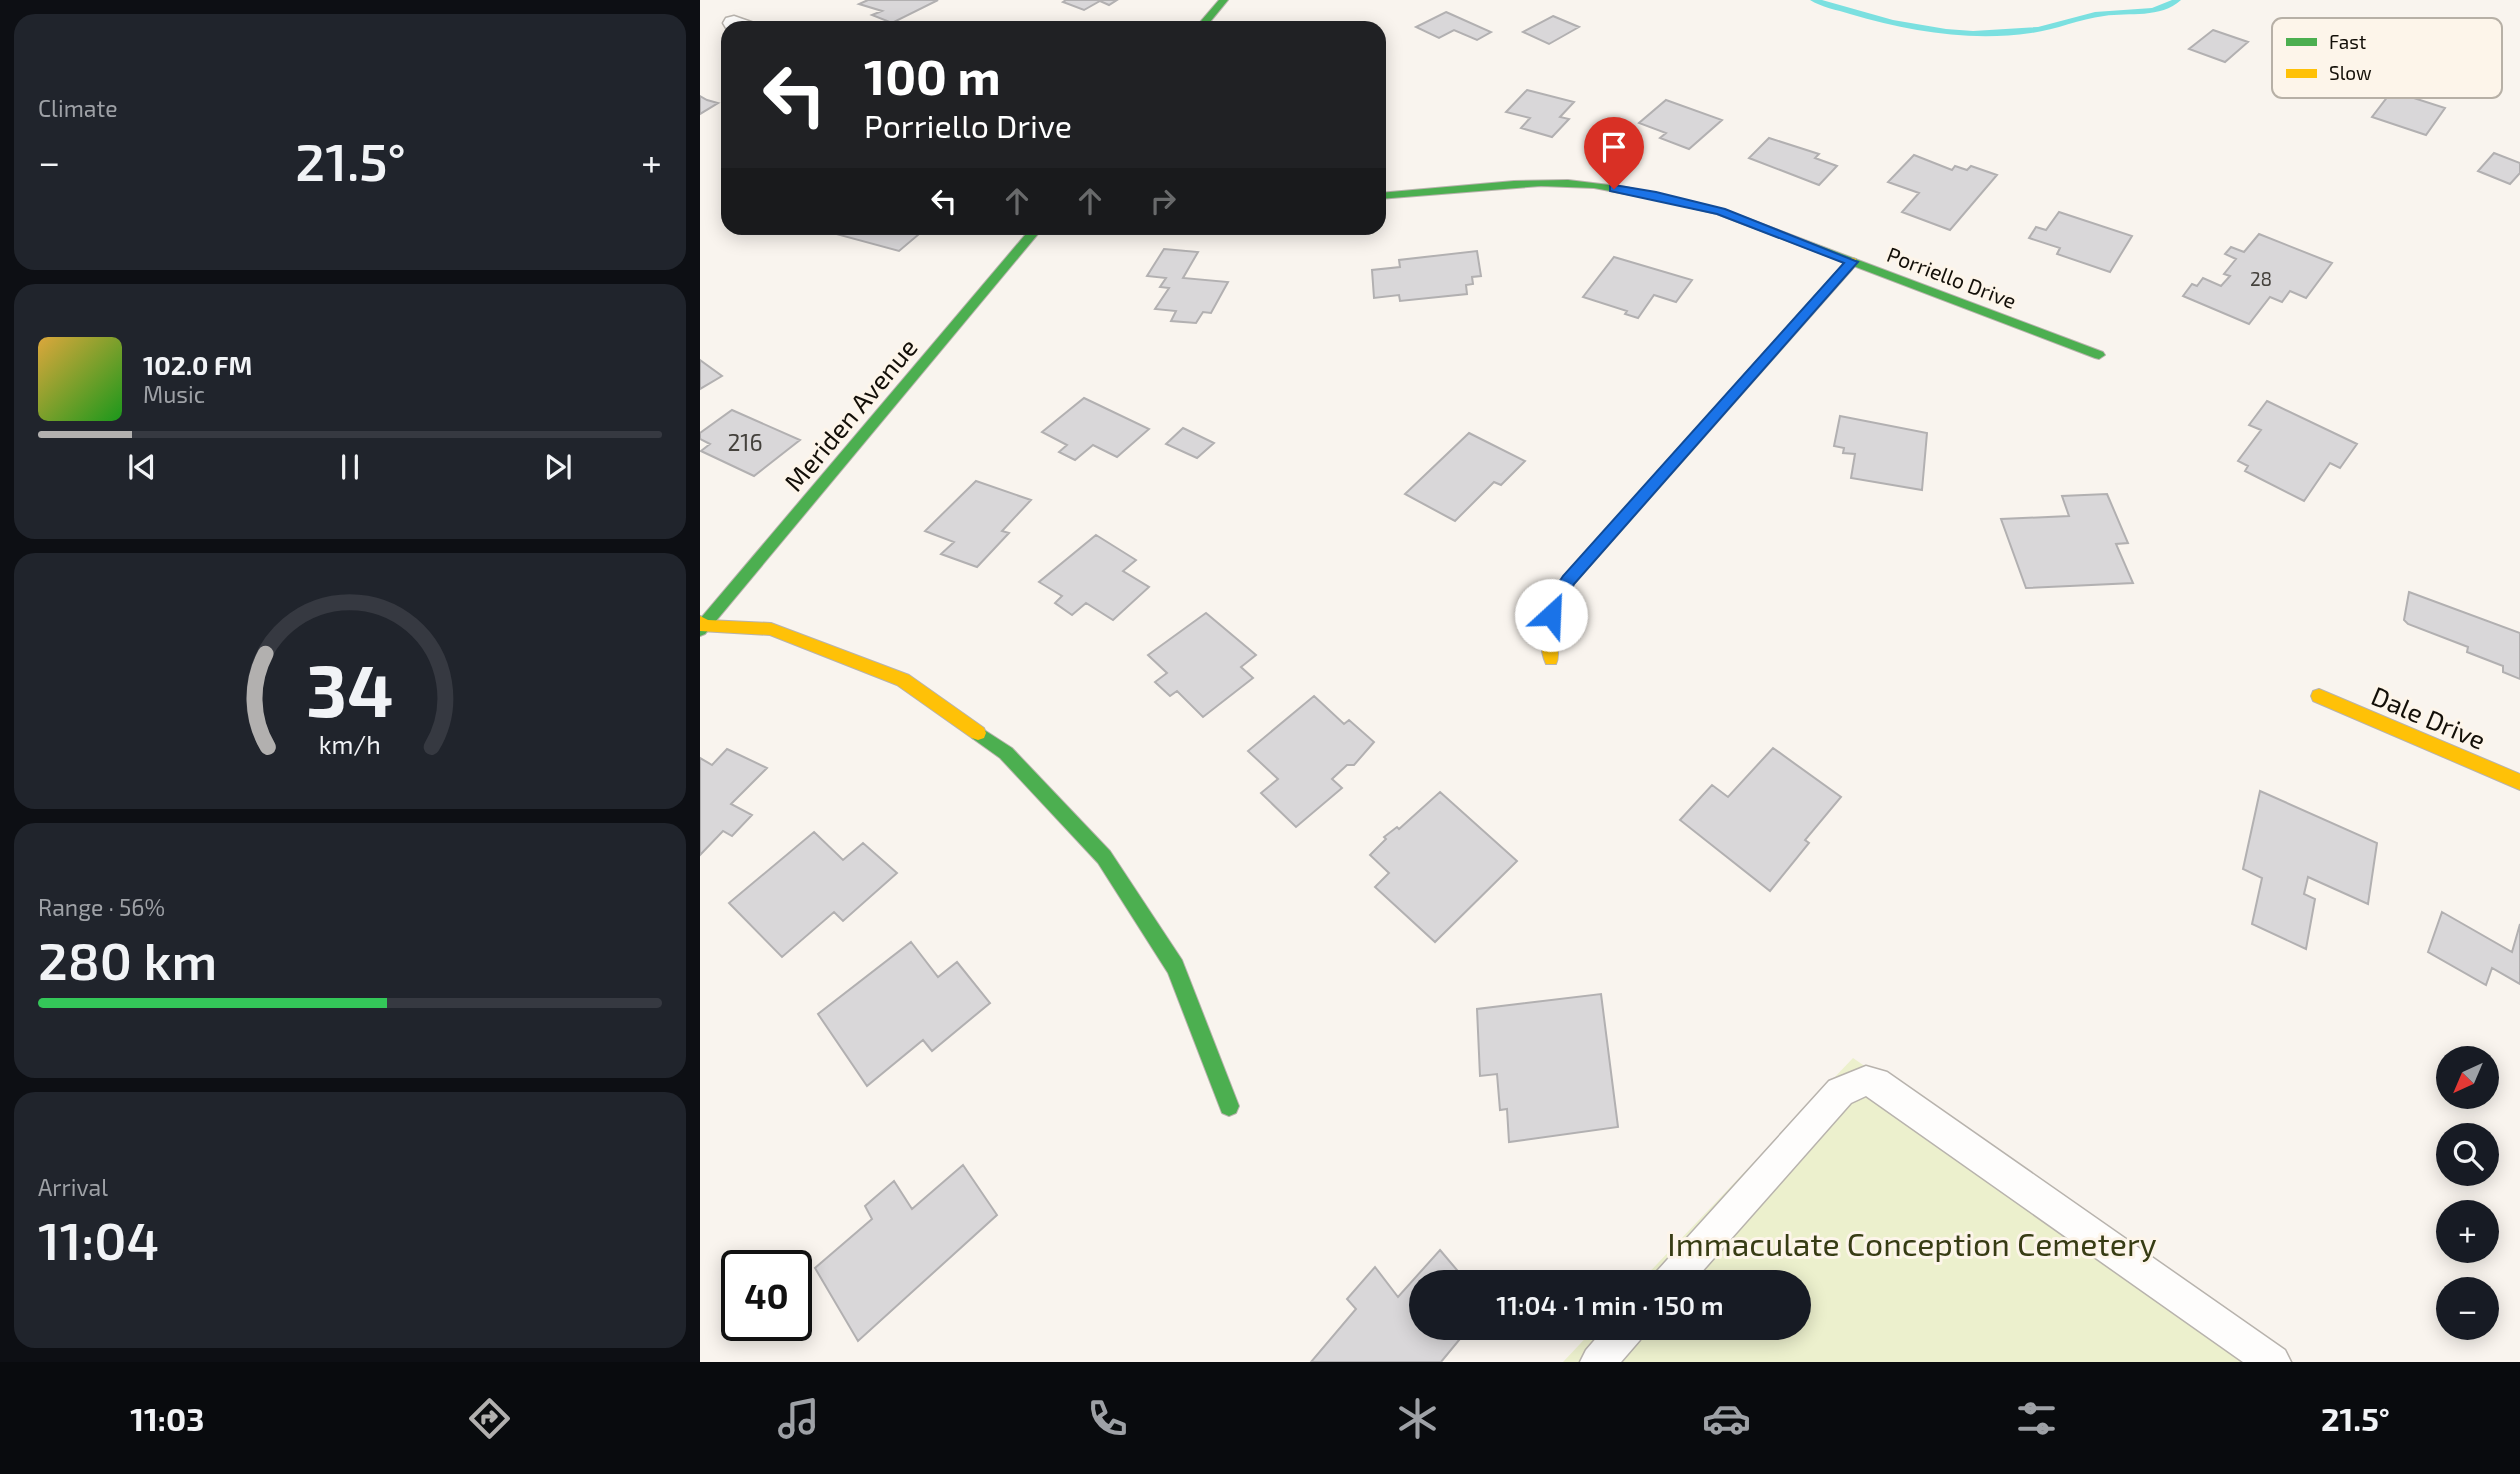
<!DOCTYPE html>
<html lang="en">
<head>
<meta charset="utf-8">
<style>
  :root { --surface:#171b24; --page:#20242c; --text:#f1f3f6; --muted:#9ea1a6; --line:#363941; --accent:#b2b0af }
  body { margin:0; font-family:"Exo 2",sans-serif; background:var(--page); color:var(--text); height:100vh; display:flex; flex-direction:column; font-size:26px; white-space:nowrap }
  * { box-sizing:border-box; margin:0 }
  p { font-size:23px; color:var(--muted) }
  .icon { flex:none; width:38px; height:38px; fill:none; stroke:currentColor; stroke-width:2; stroke-linecap:round; stroke-linejoin:round }
  .map { position:relative; flex:1; overflow:hidden }
  .side { display:flex; flex-direction:column; gap:14px; padding:14px; background:#0d0f14; width:700px }
  .side>* { flex:none }
  .banner { position:absolute; left:21px; top:21px; width:665px; height:214px; border-radius:21px; box-shadow:0 4px 18px #0003; background:#202124; color:#fff; overflow:hidden }
  .needle { width:46px; rotate:224deg }
  .fabs { position:absolute; left:1736px; top:1046px; display:grid; gap:14px }
  .fabs a { display:grid; place-items:center; width:63px; height:63px; border-radius:50%; background:var(--surface); box-shadow:0 4px 18px #0003; font-size:35px }
  .speed { position:absolute; left:21px; top:1250px; display:flex; gap:14px; font-size:35px; font-weight:700; text-align:center }
  .speed>* { display:grid; place-content:center; width:91px; height:91px; border-radius:50%; background:var(--surface); box-shadow:0 4px 18px #0003; line-height:1 }
  .speed .limit { border:4px solid #111; border-radius:10px; background:#fff; color:#111 }
  .pin { position:absolute; display:grid; place-items:center; width:60px; height:60px; color:#fff; margin:-72px -30px; border-radius:50% 50% 50% 0; rotate:-45deg; box-shadow:0 0 7px #0007 }
  .pin .icon { rotate:45deg }
  .me { position:absolute; width:77px; margin:-38px; rotate:25deg; stroke-linejoin:round; filter:drop-shadow(0 0 5px #0008) }
  .turn { display:flex; align-items:center; gap:24px; height:147px; padding:0 28px; font-size:32px }
  .turn .icon { width:91px; height:91px; stroke-width:2.5 }
  .turn b { display:block; font-size:49px; line-height:60px }
  .lanes { display:flex; align-items:center; height:66px; padding:0 28px; background:#0003; justify-content:center; gap:35px; direction:ltr }
  .lanes .off { opacity:.35 }
  .big { font-size:52px; font-weight:600; line-height:1.1 }
  .side .widget { flex:1; display:flex; flex-direction:column; justify-content:center; gap:10px; min-width:0; padding:0 24px; border-radius:21px; background:var(--page) }
  .side .dial { align-items:center; gap:0 }
  .dial svg { height:182px; overflow:visible; fill:none; stroke:var(--line); stroke-width:7; stroke-linecap:round; text-anchor:middle }
  .dial text { fill:var(--text); stroke:none }
  .song { display:flex; align-items:center; gap:21px }
  .cover { width:84px; height:84px; border-radius:10px; background:linear-gradient(135deg,hsl(40 70% 55%),hsl(120 70% 35%)) }
  .played { height:7px; border-radius:4px; background:linear-gradient(90deg,var(--accent) 15%,var(--line) 15%) }
  .keys { display:flex; justify-content:space-around; direction:ltr }
  .heat { display:flex; justify-content:space-between; align-items:center; font-size:38px; direction:ltr }
  .charge { height:10px; border-radius:5px; background:linear-gradient(90deg,#34c759 56%,var(--line) 0) }
  .trip { position:absolute; left:709px; top:1270px; width:402px; height:70px; border-radius:35px; background:var(--surface); box-shadow:0 4px 18px #0003; font-weight:600; line-height:70px; text-align:center }
  .menu { display:flex; height:112px; justify-content:space-around; align-items:center; background:#090b0e; color:var(--muted) }
  .menu .icon { width:49px; height:49px }
  .menu .active { color:var(--accent) }
  .menu b { font-size:32px; color:var(--text) }
  main { display:flex; flex:1; min-height:0 }
  .map>svg:first-child { display:block }
</style>
</head>
<body>
<main>
<section class="side">
<div class="widget"><p>Climate</p>
<div class="heat"><a>−</a><b class="big">21.5°</b><a>+</a></div>
</div>
<div class="widget">
<div class="song"><i class="cover"></i><div><b>102.0 FM</b><p>Music</p></div></div>
<div class="played"></div>
<div class="keys"><svg class="icon" aria-label="previous" viewBox="0 0 24 24"><path d="M18 5L8 12l10 7zM5 5v14"/></svg><svg class="icon" aria-label="pause" viewBox="0 0 24 24"><path d="M8 5v14M16 5v14"/></svg><svg class="icon" aria-label="next" viewBox="0 0 24 24"><path d="M6 5l10 7-10 7zM19 5v14"/></svg></div>
</div>
<div class="widget dial"><svg viewBox="0 0 100 80">
<path d="M14 69A42 42 0 1 1 86 69"/>
<path d="M14 69A42 42 0 0 1 13 28" stroke="#b2b0af"/>
<text x="50" y="56" font-size="32" font-weight="700">34</text>
<text x="50" y="72" font-size="11">km/h</text>
</svg></div>
<div class="widget"><p>Range · 56%</p><b class="big">280 km</b><div class="charge"></div></div>
<div class="widget"><p>Arrival</p><b class="big">11:04</b></div>
</section>
<div class="map">
<svg width="1820" height="1362" viewBox="0 0 1820 1362">
  <rect width="100%" height="100%" fill="#f9f4ee"/>
  <path fill="#ecf0cd" d="M 1153,1058 L 1593,1362 L 863,1362 L 895,1328 L 1099,1328 L 1099,1283 L 939,1283 Z"/>
  <g fill="none" stroke-linecap="round" stroke-linejoin="round">
    <path fill="#7be0e0" fill-rule="evenodd" d="M 1110,0 L 1122,0 L 1193,20 L 1246,29 L 1273,31 L 1338,27 L 1395,12 L 1452,8 L 1472,0 L 1481,0 C 1460,19 1430,12 1404,16 C 1379,19 1356,30 1331,33 C 1269,42 1209,31 1150,14 C 1137,10 1121,7 1110,0 Z"/>
  </g>
  <path fill="#d9d7d9" stroke="#b2b0b1" stroke-width="2" d="M 168,0 L 238,0 L 192,23 L 172,15 L 182,11 L 159,4 Z
    M 366,0 L 417,0 L 409,5 L 400,1 L 384,10 L 363,2 Z
    M 746,12 L 791,32 L 777,40 L 754,30 L 739,38 L 716,27 Z
    M 853,16 L 879,27 L 849,44 L 823,32 Z
    M 1513,30 L 1548,42 L 1525,62 L 1489,49 Z
    M 827,90 L 874,102 L 860,117 L 869,119 L 852,137 L 821,128 L 830,118 L 806,112 Z
    M 1692,91 L 1745,108 L 1726,135 L 1672,117 Z
    M 0,96 L 7,100 L 18,103 L 0,114 Z
    M 966,100 L 1022,120 L 989,149 L 960,138 L 966,133 L 939,123 Z
    M 1069,138 L 1119,154 L 1115,158 L 1137,166 L 1119,185 L 1049,158 Z
    M 1794,153 L 1820,163 L 1820,173 L 1810,184 L 1778,171 Z
    M 1214,155 L 1252,170 L 1255,166 L 1267,170 L 1271,166 L 1297,175 L 1250,230 L 1202,212 L 1219,193 L 1188,182 Z
    M 1359,212 L 1432,236 L 1410,272 L 1357,254 L 1360,248 L 1329,238 L 1336,227 L 1346,230 Z
    M 130,228 L 221,228 L 225,229 L 199,251 L 125,231 Z
    M 1559,234 L 1632,263 L 1606,298 L 1590,291 L 1582,302 L 1570,297 L 1549,324 L 1483,296 L 1492,284 L 1497,286 L 1503,278 L 1521,286 L 1530,276 L 1524,274 L 1536,259 L 1525,254 L 1531,247 L 1544,252 Z
    M 464,249 L 498,252 L 483,278 L 528,282 L 511,313 L 503,312 L 496,323 L 471,321 L 476,311 L 455,309 L 469,288 L 460,287 L 466,278 L 447,276 Z
    M 777,251 L 781,276 L 772,277 L 773,284 L 766,285 L 767,294 L 700,301 L 699,295 L 674,298 L 672,270 L 700,267 L 699,260 Z
    M 914,257 L 992,280 L 976,302 L 954,295 L 938,318 L 925,314 L 927,311 L 883,297 Z
    M 0,360 L 22,376 L 0,389 Z
    M 384,398 L 449,429 L 417,457 L 393,445 L 375,460 L 359,452 L 367,445 L 342,432 Z
    M 1567,401 L 1657,444 L 1640,468 L 1630,463 L 1604,501 L 1545,471 L 1548,466 L 1538,461 L 1561,430 L 1549,425 Z
    M 32,410 L 100,440 L 54,476 L 1,451 L 10,444 L 0,439 L 0,433 Z
    M 1140,416 L 1227,433 L 1222,490 L 1151,478 L 1155,454 L 1143,453 L 1144,448 L 1134,446 Z
    M 483,428 L 514,443 L 497,458 L 466,444 Z
    M 769,433 L 825,461 L 801,485 L 794,482 L 755,521 L 705,494 Z
    M 276,481 L 331,500 L 302,531 L 309,533 L 277,567 L 241,554 L 254,542 L 225,531 Z
    M 1407,494 L 1428,543 L 1416,544 L 1433,583 L 1326,588 L 1301,519 L 1369,516 L 1362,496 Z
    M 396,535 L 436,560 L 423,571 L 449,587 L 413,620 L 386,603 L 372,615 L 355,603 L 362,596 L 339,582 Z
    M 1709,592 L 1820,633 L 1820,679 L 1803,672 L 1803,666 L 1767,652 L 1768,647 L 1708,624 L 1704,620 Z
    M 506,613 L 556,655 L 541,667 L 553,678 L 503,717 L 477,691 L 470,696 L 455,682 L 467,673 L 448,655 Z
    M 614,696 L 644,724 L 649,720 L 674,742 L 654,765 L 647,765 L 632,779 L 642,788 L 596,827 L 561,793 L 578,779 L 548,751 Z
    M 1073,748 L 1141,797 L 1105,840 L 1109,843 L 1070,891 L 980,820 L 1012,785 L 1028,797 Z
    M 27,749 L 67,768 L 31,804 L 52,815 L 32,836 L 23,831 L 0,855 L 0,758 L 12,765 Z
    M 1560,791 L 1677,843 L 1668,904 L 1608,877 L 1604,894 L 1615,899 L 1606,949 L 1552,924 L 1562,878 L 1543,869 Z
    M 740,792 L 817,861 L 735,942 L 675,887 L 689,873 L 670,855 L 686,839 L 684,837 L 697,827 L 699,829 Z
    M 114,832 L 143,860 L 163,843 L 197,873 L 143,921 L 134,912 L 82,957 L 29,903 Z
    M 1742,912 L 1812,952 L 1820,924 L 1820,984 L 1792,968 L 1786,985 L 1728,952 Z
    M 211,942 L 238,977 L 257,962 L 290,1003 L 232,1051 L 223,1040 L 167,1086 L 118,1014 Z
    M 901,994 L 918,1127 L 809,1142 L 807,1109 L 800,1110 L 797,1074 L 780,1076 L 777,1009 Z
    M 263,1165 L 297,1215 L 158,1341 L 115,1268 L 172,1219 L 165,1206 L 194,1181 L 212,1209 Z
    M 740,1250 L 768,1283 L 721,1283 L 721,1328 L 769,1328 L 741,1362 L 611,1362 L 656,1309 L 647,1299 L 675,1267 L 698,1297 Z"/>
  <g fill="none" stroke-linecap="round" stroke-linejoin="round">
    <defs>
      <path id="lane" d="M 1166,1066 L 1187,1072 L 1585,1350 L 1591,1362 L 1543,1362 L 1166,1096 L 1151,1103 L 992,1283 L 952,1283 L 957,1271 L 1129,1081 Z
        M 905,1328 L 945,1328 L 940,1340 L 921,1362 L 880,1362 L 886,1350 Z"/>
      <path id="street" d="M 34,16 L 54,23 L 57,28 L 26,28 L 23,23 L 26,18 Z"/>
      <path id="fast" d="M 519,0 L 528,0 L 505,28 L 495,28 Z
        M 868,180 L 926,187 L 1025,210 L 1403,352 L 1405,355 L 1399,359 L 1395,358 L 1017,214 L 958,200 L 894,188 L 841,186 L 679,199 L 679,193 L 814,181 Z
        M 331,228 L 343,228 L 5,634 L 0,636 L 0,619 Z
        M 278,726 L 312,748 L 410,851 L 482,960 L 539,1106 L 536,1113 L 529,1116 L 522,1113 L 468,973 L 398,863 L 300,758 L 272,738 L 270,733 L 272,728 Z"/>
      <path id="slow" d="M 1152,258 L 1156,259 L 1156,265 L 874,584 C 863,602 857,619 857,640 C 857,649 860,656 856,664 L 846,664 C 833,635 848,600 864,576 L 1148,259 Z
        M 0,616 L 8,620 L 71,623 L 209,675 L 284,728 L 286,733 L 284,738 L 278,740 L 272,738 L 197,685 L 70,635 L 0,631 Z
        M 1619,689 L 1820,774 L 1820,790 L 1613,701 L 1611,696 L 1613,691 Z"/>
    </defs>
    <use href="#lane" stroke="#b8b3ad" stroke-width="3"/>
    <use href="#street" stroke="#b8b3ad" stroke-width="3"/>
    <use href="#fast" stroke="#b8b3ad" stroke-width="2"/>
    <use href="#slow" stroke="#b8b3ad" stroke-width="2"/>
    <use href="#lane" fill="#fefdfc" fill-rule="evenodd"/>
    <use href="#street" fill="#fefdfc" fill-rule="evenodd"/>
    <use href="#fast" fill="#4caf50" fill-rule="evenodd"/>
    <use href="#slow" fill="#ffc107" fill-rule="evenodd"/>
  </g>
  <path fill="#1a73e8" stroke="#114b97" stroke-width="2" d="M 914,185 L 956,192 L 1025,209 L 1158,262 L 874,584 L 856,620 L 851,622 L 843,615 L 850,596 L 863,576 L 1144,263 L 1017,214 L 910,191 L 910,186 Z"/>
  <g text-anchor="middle" dominant-baseline="central" stroke-width="6" stroke-linejoin="round" paint-order="stroke">
    <g font-size="19" fill="#44413c">
      <text x="1561" y="278">28</text>
    </g>
    <g font-size="21" fill="#130f08" stroke="#fdf5ea">
      <text transform="translate(1252 277) rotate(21)">Porriello Drive</text>
    </g>
    <g font-size="23" fill="#44413c">
      <text x="45" y="442">216</text>
    </g>
    <g font-size="26" fill="#130f08" stroke="#fdf5ea">
      <text transform="translate(150 414) rotate(-50)">Meriden Avenue</text>
      <text transform="translate(1729 717) rotate(23)">Dale Drive</text>
    </g>
    <g font-size="32" fill="#373c14" stroke="#fdf5ea">
      <text x="1212" y="1243">Immaculate Conception Cemetery</text>
    </g>
  </g>
  <rect x="1572" y="18" width="230" height="80" rx="10" fill="#fdf5ea" stroke="#b7b0a6" stroke-width="2"/>
  <rect x="1586" y="38" width="31" height="8" fill="#4caf50"/>
  <rect x="1586" y="69" width="31" height="9" fill="#ffc107"/>
  <g font-size="19" fill="#130f08">
    <text x="1629" y="49">Fast</text>
    <text x="1629" y="80">Slow</text>
  </g>
</svg>
<div class="fabs">
<a><svg class="needle" viewBox="-14 -14 28 28"><path d="M0-13l5 13h-10z" fill="#e53935"/><path d="M0 13l5-13h-10z" fill="#9ea1a6"/></svg></a>
<a><svg class="icon" aria-label="search" viewBox="0 0 24 24"><circle cx="10" cy="10" r="6"/><path d="M15 15l6 6"/></svg></a>
<a>+</a>
<a>−</a>
</div>
<div class="speed"><div class="limit">40</div></div>
<div class="pin" style="left:914px;top:189px;background:#d93025"><svg class="icon" aria-label="arrive" viewBox="0 0 24 24"><path d="M6 21V4h12l-3 4 3 4H6"/></svg></div>
<svg class="me" style="left:851px;top:615px" viewBox="-20 -20 40 40"><circle r="19" fill="#fff"/><path d="M0-13L10 11 0 6-10 11z" fill="#1a73e8"/></svg>
<div class="trip">11:04 · 1 min · 150 m</div>
<div class="banner">
<div class="turn"><svg class="icon" aria-label="left" viewBox="0 0 24 24"><path d="M17 20v-9H6M10 6l-5 5 5 5"/></svg><div><b>100 m</b>Porriello Drive</div></div>
<div class="lanes"><svg class="icon" aria-label="left" viewBox="0 0 24 24"><path d="M17 20v-9H6M10 6l-5 5 5 5"/></svg><svg class="icon off" aria-label="ahead" viewBox="0 0 24 24"><path d="M12 20V5M6 11l6-6 6 6"/></svg><svg class="icon off" aria-label="ahead" viewBox="0 0 24 24"><path d="M12 20V5M6 11l6-6 6 6"/></svg><svg class="icon off" aria-label="right" viewBox="0 0 24 24"><path d="M7 20v-9h11M14 6l5 5-5 5"/></svg></div>
</div>
</div>
</main>
<nav class="menu">
<b>11:03</b>
<svg class="icon active" aria-label="directions" viewBox="0 0 24 24"><path d="M12 3l9 9-9 9-9-9zM9 14v-3h6M13 9l2 2-2 2"/></svg>
<svg class="icon" aria-label="music" viewBox="0 0 24 24"><path d="M9 18V5l10-2v13"/><circle cx="6" cy="18" r="3"/><circle cx="16" cy="16" r="3"/></svg>
<svg class="icon" aria-label="phone" viewBox="0 0 24 24"><path d="M5 4h4l2 5-3 2q2 4 5 5l2-3 5 2v4C11 20 4 13 5 4z"/></svg>
<svg class="icon" aria-label="climate" viewBox="0 0 24 24"><path d="M12 3v18M4 7l16 10M4 17L20 7"/></svg>
<svg class="icon" aria-label="car" viewBox="0 0 24 24"><path d="M5 17H2v-5l4-1 3-4h7l3 4 3 1v5h-3M9 17h6M6 11h13"/><circle cx="7" cy="17" r="2"/><circle cx="17" cy="17" r="2"/></svg>
<svg class="icon" aria-label="filters" viewBox="0 0 24 24"><path d="M4 7h16M4 17h16"/><circle cx="9" cy="7" r="2"/><circle cx="15" cy="17" r="2"/></svg>
<b>21.5°</b>
</nav>
</body>
</html>
